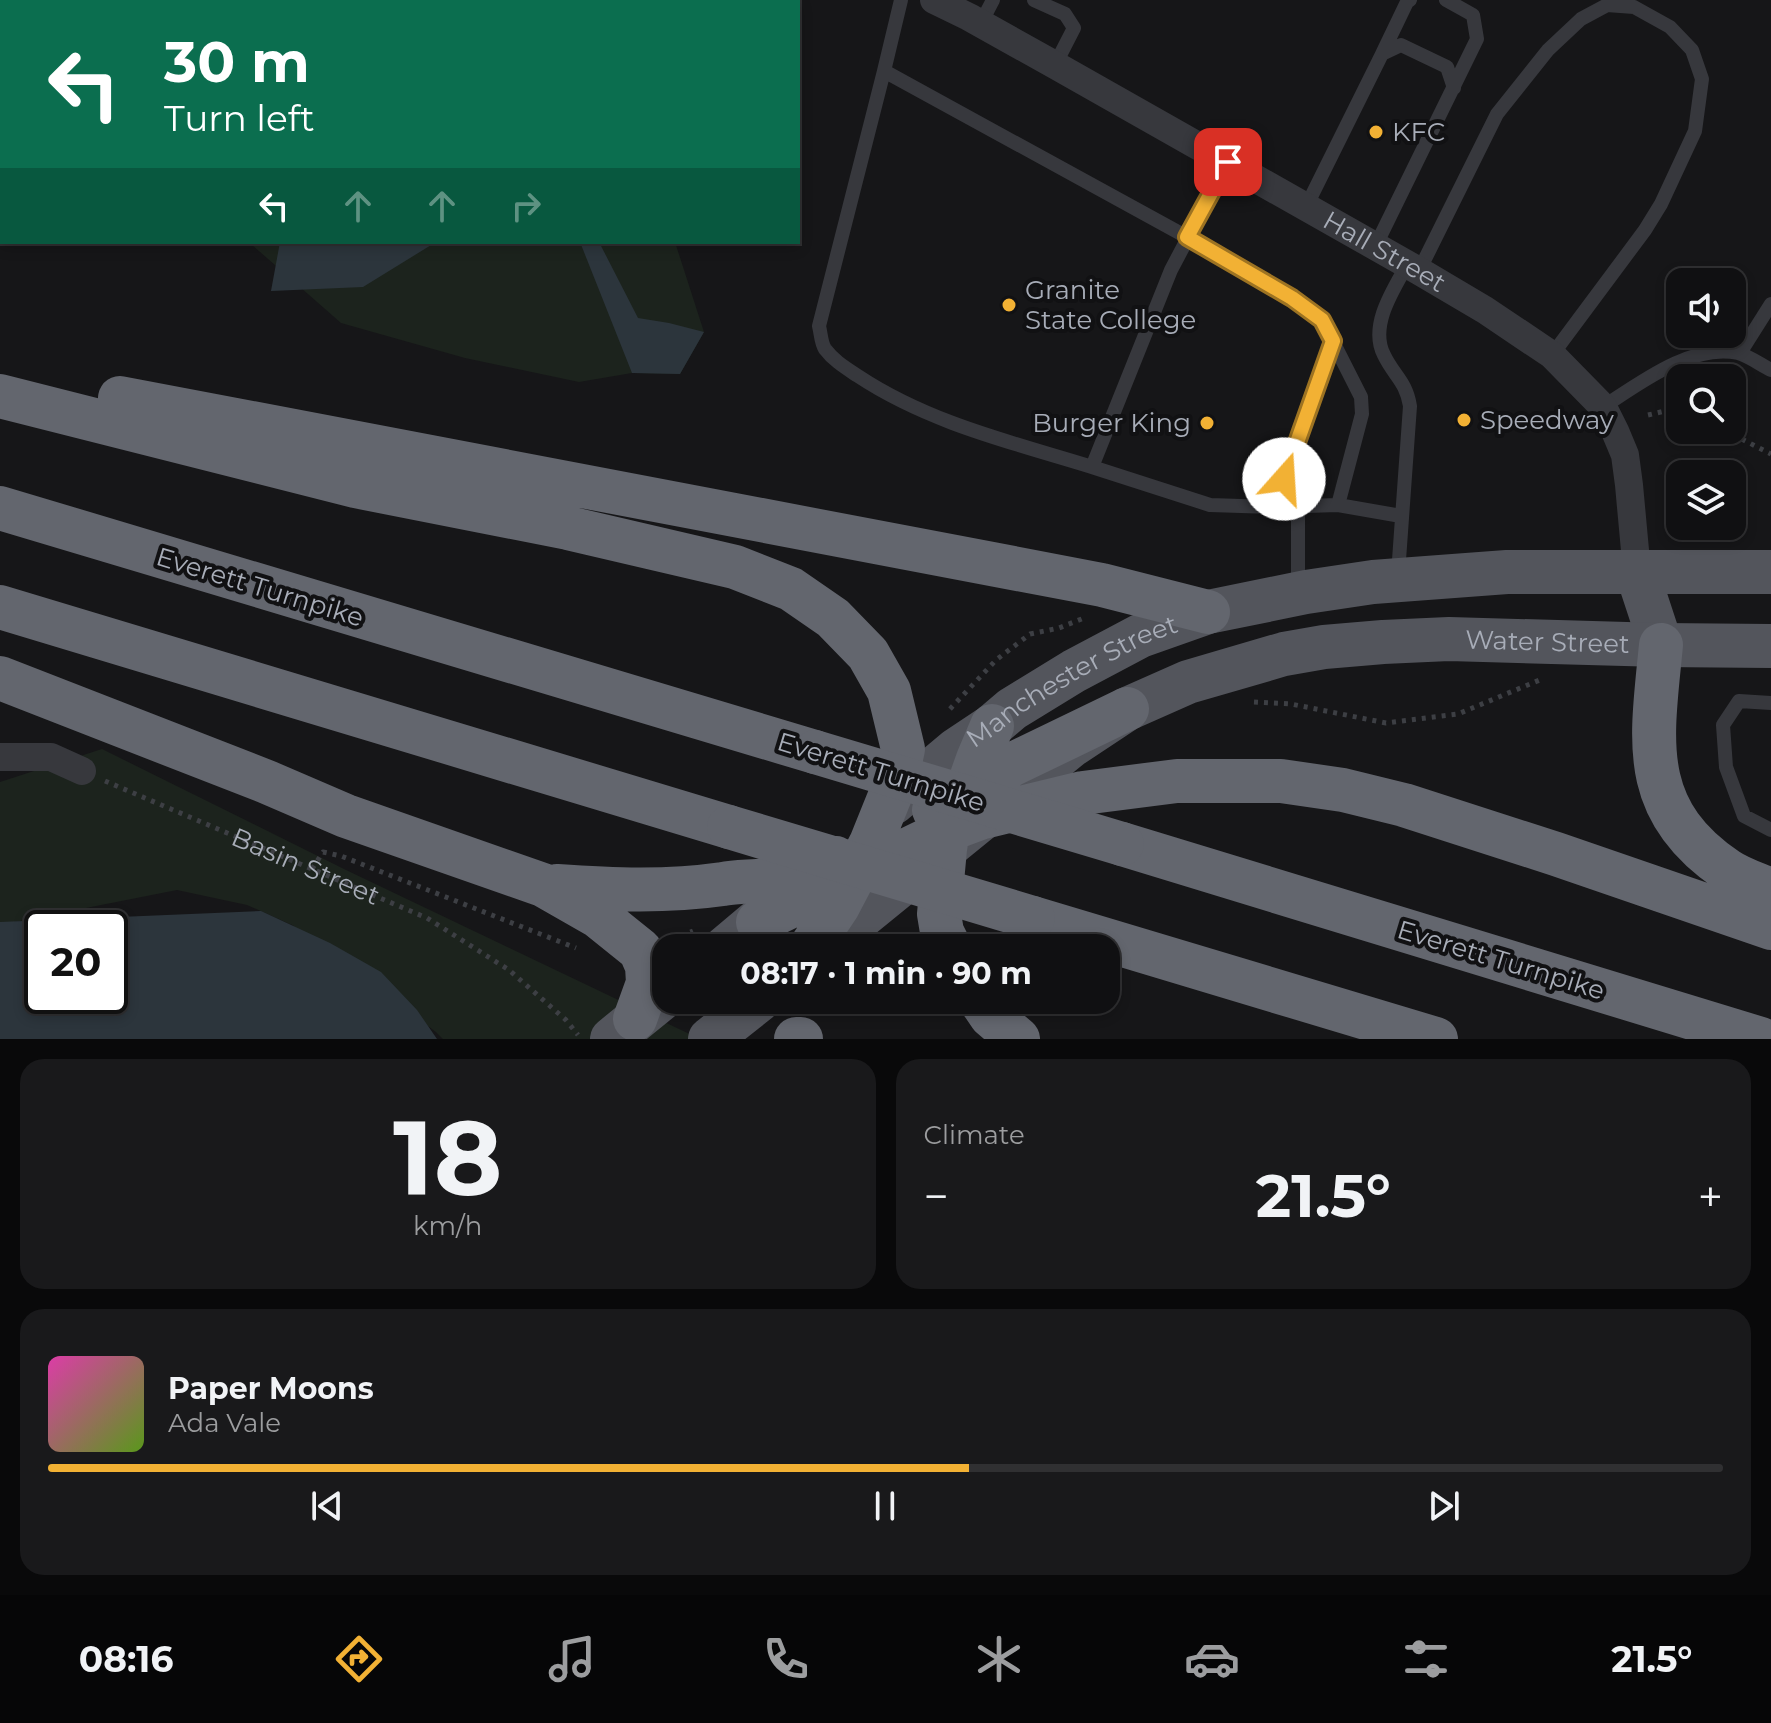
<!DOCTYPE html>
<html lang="en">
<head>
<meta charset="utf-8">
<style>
  :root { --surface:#101012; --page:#19191b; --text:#f1f3f6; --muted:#9c9d9f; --line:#303032; --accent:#f2b134 }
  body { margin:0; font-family:Montserrat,sans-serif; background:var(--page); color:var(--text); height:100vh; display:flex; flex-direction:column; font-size:30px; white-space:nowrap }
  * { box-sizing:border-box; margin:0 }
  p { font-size:26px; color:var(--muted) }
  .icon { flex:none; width:44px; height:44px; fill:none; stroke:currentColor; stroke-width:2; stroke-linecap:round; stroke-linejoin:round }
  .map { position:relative; height:1039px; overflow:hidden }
  .side { display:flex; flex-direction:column; gap:20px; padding:20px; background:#09090a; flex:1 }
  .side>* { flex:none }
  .hud { position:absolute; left:0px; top:0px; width:800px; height:244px; box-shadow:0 4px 12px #0003,0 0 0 2px var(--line); background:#0b6e4f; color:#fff; overflow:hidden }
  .controls { position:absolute; left:1666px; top:268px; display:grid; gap:16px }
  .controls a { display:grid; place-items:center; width:80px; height:80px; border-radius:16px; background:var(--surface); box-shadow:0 4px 12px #0003,0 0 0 2px var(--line); font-size:40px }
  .speed { position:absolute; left:24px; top:910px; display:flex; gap:16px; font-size:40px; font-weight:700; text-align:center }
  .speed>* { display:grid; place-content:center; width:104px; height:104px; border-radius:50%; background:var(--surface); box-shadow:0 4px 12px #0003,0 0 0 2px var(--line); line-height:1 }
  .speed .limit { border:4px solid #111; border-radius:12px; background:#fff; color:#111 }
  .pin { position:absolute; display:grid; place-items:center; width:68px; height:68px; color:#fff; margin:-34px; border-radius:16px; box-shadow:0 4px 12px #0006 }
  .me { position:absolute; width:88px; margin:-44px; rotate:19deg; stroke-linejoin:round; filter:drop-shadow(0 0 6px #0008) }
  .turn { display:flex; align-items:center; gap:28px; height:168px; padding:0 32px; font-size:36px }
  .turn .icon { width:104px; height:104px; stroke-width:2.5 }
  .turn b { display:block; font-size:56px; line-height:68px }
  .lanes { display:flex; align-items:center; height:76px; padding:0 32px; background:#0003; justify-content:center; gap:40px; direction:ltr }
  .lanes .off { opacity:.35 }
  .big { font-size:60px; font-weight:700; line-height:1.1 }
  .side .tile { flex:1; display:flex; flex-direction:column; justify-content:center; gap:12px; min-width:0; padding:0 28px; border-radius:24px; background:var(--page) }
  .side .dial { align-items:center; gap:0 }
  .dial b { font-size:104px; line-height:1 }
  .song { display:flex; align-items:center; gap:24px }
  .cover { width:96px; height:96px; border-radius:12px; background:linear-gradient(135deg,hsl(320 70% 55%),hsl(90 70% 35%)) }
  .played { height:8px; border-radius:4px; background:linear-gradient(90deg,var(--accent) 55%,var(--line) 55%) }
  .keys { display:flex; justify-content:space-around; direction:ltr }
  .heat { display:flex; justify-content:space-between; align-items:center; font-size:44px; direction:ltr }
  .side .tiles { flex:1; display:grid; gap:20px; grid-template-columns:1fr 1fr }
  .tile:last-child { grid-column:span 2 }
  .trip { position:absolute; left:652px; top:934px; width:468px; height:80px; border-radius:24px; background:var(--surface); box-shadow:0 4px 12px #0003,0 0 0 2px var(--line); font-weight:700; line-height:80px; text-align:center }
  .tabs { display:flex; height:128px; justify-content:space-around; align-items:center; background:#060607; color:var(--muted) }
  .tabs .icon { width:56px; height:56px }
  .tabs .active { color:var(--accent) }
  .tabs b { font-size:36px; color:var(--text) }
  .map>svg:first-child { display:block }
</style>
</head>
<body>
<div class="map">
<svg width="1771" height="1039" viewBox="0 0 1771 1039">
  <rect width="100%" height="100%" fill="#161618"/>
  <path fill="#1c231d" d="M 252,242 L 675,242 L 704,332 L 680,374 L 632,373 L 579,382 L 465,358 L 341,323 L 251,244 Z
    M 102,749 L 344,869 L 700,1039 L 443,1039 L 436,1032 L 292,925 L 247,905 L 177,890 L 0,925 L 0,782 Z"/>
  <path fill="#2c353c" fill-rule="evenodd" d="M 280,242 L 436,242 L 363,287 L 271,291 Z
    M 580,242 L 599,242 L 638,318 L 669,323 L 704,332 L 680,374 L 632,373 Z
    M 261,911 L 330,943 L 381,972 L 417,1010 L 437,1039 L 0,1039 L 0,922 ZM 42,928 L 110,928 L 110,996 L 42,996 Z"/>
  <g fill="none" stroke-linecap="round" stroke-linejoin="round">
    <g stroke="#3d3f44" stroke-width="5" stroke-dasharray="4 6" stroke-linecap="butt">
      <path d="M 1648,415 L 1665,411 L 1680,415"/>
      <path d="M 1724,430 L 1771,454"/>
      <path d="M 1254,702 L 1291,704 L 1386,723 L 1458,714 L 1542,679"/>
      <path d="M 950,709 L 996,660 L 1030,634 L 1059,628 L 1084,618"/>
      <path id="s1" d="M 105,781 L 427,918 L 509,970 L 566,1020 L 578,1035"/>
      <path d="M 312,869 L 323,852 L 341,856 L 576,948"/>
      <path d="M 672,940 L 693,931"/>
    </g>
    <path stroke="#37383d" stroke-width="14" d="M 116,0 L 126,2
      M 606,0 L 613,2
      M 901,0 L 884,71 L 1187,237 L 1292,298 L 1322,320 L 1361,397 L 1362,414 L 1338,505
      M 1034,0 L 1065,14 L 1074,28 L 1055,65
      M 1410,0 L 1407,2 L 1382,54 L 1401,45 L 1447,67 L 1454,88
      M 140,2 L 141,0
      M 783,2 L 783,0
      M 981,23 L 993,0
      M 884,71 L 819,326 C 821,334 821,343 825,349 C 834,361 846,368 858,376 C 929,423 1011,442 1092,467
      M 1228,162 L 1171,270 L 1092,467 L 1210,505 L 1274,507 L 1333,341
      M 1306,207 L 1382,54
      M 1375,247 L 1477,39 L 1473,15 L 1446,0
      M 1419,271 L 1497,114 L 1548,50 L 1581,19 L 1607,5 L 1634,7 L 1670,27 L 1692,50 L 1702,79 L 1695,131 L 1661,204 L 1645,230 L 1552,355
      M 1740,353 L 1771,304
      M 1603,407 C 1640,383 1692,343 1738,353 C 1749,356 1761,365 1771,370
      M 1274,507 L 1338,505 L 1401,516
      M 1398,574 L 1410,406 C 1406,381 1394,376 1384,355 C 1369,326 1393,290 1407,265
      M 1298,590 L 1298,506
      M 1771,703 L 1739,701 L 1723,725 L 1726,767 L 1744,816 L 1771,830"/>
    <g stroke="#37383d" stroke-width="28">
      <path id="s2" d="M 934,0 L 969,17 L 1055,65 L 1419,271 L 1485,310 L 1552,355 L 1603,407 L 1615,431 L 1625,455 L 1629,485 L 1637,572"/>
      <path d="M 73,2 L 73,0"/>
      <path d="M 0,211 L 2,209"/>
      <path d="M 0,757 L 51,757 L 82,771"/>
    </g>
    <g stroke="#53555c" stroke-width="44">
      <path d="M 1637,572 L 1661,645"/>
      <path id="s3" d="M 893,803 L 956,750 L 992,726 L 1012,709 L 1074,671 L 1140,636 L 1208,612 L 1306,592 L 1373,582 L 1507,572 L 1771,572"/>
      <path d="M 725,948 L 787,896"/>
      <path id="s4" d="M 823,948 L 1071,746 L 1127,709 L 1188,682 L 1284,654 L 1324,647 L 1383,642 L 1449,639 L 1661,645 L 1771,646"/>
      <path d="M 612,1039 L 666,995"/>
      <path d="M 710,1039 L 759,1000"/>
    </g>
    <path stroke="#63666e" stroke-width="44" d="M 0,396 L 355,486 L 568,528 L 735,567 L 791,589 L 833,618 L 868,654 L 889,691 L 903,749 L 896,781 L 871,843 L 838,906 L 810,948
      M 120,398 L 1102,585 L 1208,612
      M 0,508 L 815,752
      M 0,607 L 729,827
      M 1661,645 C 1652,739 1637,809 1727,870 C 1740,879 1757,884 1771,890
      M 0,678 L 267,782 L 346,816 L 543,885 L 599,917 L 640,950 L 647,966 L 648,983 L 635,1019
      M 934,810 L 972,790 L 1011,765 L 1127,709
      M 1122,844 L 1761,1039
      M 557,886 C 613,890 667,892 723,884 C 737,881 751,882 766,880 C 787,878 816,867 836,858
      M 1033,918 L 1436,1039
      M 758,922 L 948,830 L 983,817 L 1083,793 L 1177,781 L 1281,781 L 1343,790 L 1404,805 L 1556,854 L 1771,928
      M 950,948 L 942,932 L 939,914 L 945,849 L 948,830 L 966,793 L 978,759 L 992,726
      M 980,1000 L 991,1016 L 1018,1039
      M 796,1039 L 801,1039"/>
    <path stroke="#63666e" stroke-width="44" d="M 815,752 L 1122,844
      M 729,827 L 1033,918"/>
  </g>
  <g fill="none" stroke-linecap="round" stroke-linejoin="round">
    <defs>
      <path id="route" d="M 1228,162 L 1187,237 L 1292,298 L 1322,320 L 1333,341 L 1284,479"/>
    </defs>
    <use href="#route" stroke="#9d7322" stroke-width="20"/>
    <use href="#route" stroke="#f2b134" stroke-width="14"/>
  </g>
  <g fill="#f2b134" stroke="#111113" stroke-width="3">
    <circle cx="1376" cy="132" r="8"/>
    <circle cx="1009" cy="305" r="8"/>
    <circle cx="1464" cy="420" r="8"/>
    <circle cx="1207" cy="423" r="8"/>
  </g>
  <g text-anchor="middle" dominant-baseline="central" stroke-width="8" stroke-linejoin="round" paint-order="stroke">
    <g font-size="26" fill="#a8adb8" stroke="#111113" text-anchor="start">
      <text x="1392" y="132">KFC</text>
      <text x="1025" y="290">Granite<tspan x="1025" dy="30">State College</tspan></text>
      <text x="1480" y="420">Speedway</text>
      <text x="1191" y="423" text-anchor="end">Burger King</text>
    </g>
    <g font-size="26" fill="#a8adb8" stroke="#111113">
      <text stroke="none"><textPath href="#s2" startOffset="516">Hall Street</textPath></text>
      <text transform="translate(260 587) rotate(17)">Everett Turnpike</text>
      <text stroke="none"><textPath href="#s4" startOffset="818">Water Street</textPath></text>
      <text stroke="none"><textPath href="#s3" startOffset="218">Manchester Street</textPath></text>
      <text transform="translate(881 772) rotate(17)">Everett Turnpike</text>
      <text stroke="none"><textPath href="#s1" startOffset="218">Basin Street</textPath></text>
      <text transform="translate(1501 960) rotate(17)">Everett Turnpike</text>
    </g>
  </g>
</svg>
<div class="controls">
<a><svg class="icon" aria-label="sound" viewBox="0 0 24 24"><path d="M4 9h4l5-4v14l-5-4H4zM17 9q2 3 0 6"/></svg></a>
<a><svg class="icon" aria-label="search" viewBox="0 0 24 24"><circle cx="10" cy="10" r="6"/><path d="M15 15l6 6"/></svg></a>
<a><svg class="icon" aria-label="layers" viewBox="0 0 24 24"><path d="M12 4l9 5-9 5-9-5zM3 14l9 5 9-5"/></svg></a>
</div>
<div class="speed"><div class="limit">20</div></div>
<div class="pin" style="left:1228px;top:162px;background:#d93025"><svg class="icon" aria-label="arrive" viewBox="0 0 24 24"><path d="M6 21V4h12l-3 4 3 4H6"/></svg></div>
<svg class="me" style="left:1284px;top:479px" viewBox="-20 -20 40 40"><circle r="19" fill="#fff"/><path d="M0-13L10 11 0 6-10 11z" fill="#f2b134"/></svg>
<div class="trip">08:17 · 1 min · 90 m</div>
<div class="hud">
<div class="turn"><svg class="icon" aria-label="left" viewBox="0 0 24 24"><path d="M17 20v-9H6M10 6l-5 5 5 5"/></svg><div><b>30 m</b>Turn left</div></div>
<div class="lanes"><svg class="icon" aria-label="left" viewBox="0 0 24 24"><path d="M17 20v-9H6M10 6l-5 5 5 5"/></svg><svg class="icon off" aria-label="ahead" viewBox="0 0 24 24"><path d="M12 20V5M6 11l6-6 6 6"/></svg><svg class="icon off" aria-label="ahead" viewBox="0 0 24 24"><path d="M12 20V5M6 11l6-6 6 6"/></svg><svg class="icon off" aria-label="right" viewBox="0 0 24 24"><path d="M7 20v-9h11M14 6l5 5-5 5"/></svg></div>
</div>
</div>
<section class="side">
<div class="tiles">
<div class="tile dial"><b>18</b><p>km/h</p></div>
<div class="tile"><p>Climate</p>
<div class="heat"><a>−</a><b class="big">21.5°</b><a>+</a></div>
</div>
<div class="tile">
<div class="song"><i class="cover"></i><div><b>Paper Moons</b><p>Ada Vale</p></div></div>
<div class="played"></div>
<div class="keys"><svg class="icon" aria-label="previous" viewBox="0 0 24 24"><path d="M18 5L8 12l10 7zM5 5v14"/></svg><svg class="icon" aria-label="pause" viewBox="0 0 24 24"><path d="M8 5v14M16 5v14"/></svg><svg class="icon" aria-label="next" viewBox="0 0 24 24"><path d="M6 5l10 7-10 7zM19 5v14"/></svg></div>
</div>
</div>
</section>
<nav class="tabs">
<b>08:16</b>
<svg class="icon active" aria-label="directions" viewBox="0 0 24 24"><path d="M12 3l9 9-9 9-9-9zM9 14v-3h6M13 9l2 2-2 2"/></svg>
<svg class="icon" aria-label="music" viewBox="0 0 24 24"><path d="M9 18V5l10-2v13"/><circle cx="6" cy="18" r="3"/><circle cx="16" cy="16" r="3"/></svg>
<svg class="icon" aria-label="phone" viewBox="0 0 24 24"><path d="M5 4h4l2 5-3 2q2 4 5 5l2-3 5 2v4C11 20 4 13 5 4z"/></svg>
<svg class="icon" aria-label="climate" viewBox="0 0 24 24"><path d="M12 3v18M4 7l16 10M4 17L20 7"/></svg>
<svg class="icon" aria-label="car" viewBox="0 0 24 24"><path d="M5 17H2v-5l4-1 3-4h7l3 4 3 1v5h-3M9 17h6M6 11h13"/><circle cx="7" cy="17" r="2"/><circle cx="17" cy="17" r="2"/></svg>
<svg class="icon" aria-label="filters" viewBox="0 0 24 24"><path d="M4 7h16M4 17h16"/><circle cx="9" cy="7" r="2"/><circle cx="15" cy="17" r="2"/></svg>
<b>21.5°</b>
</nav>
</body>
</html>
